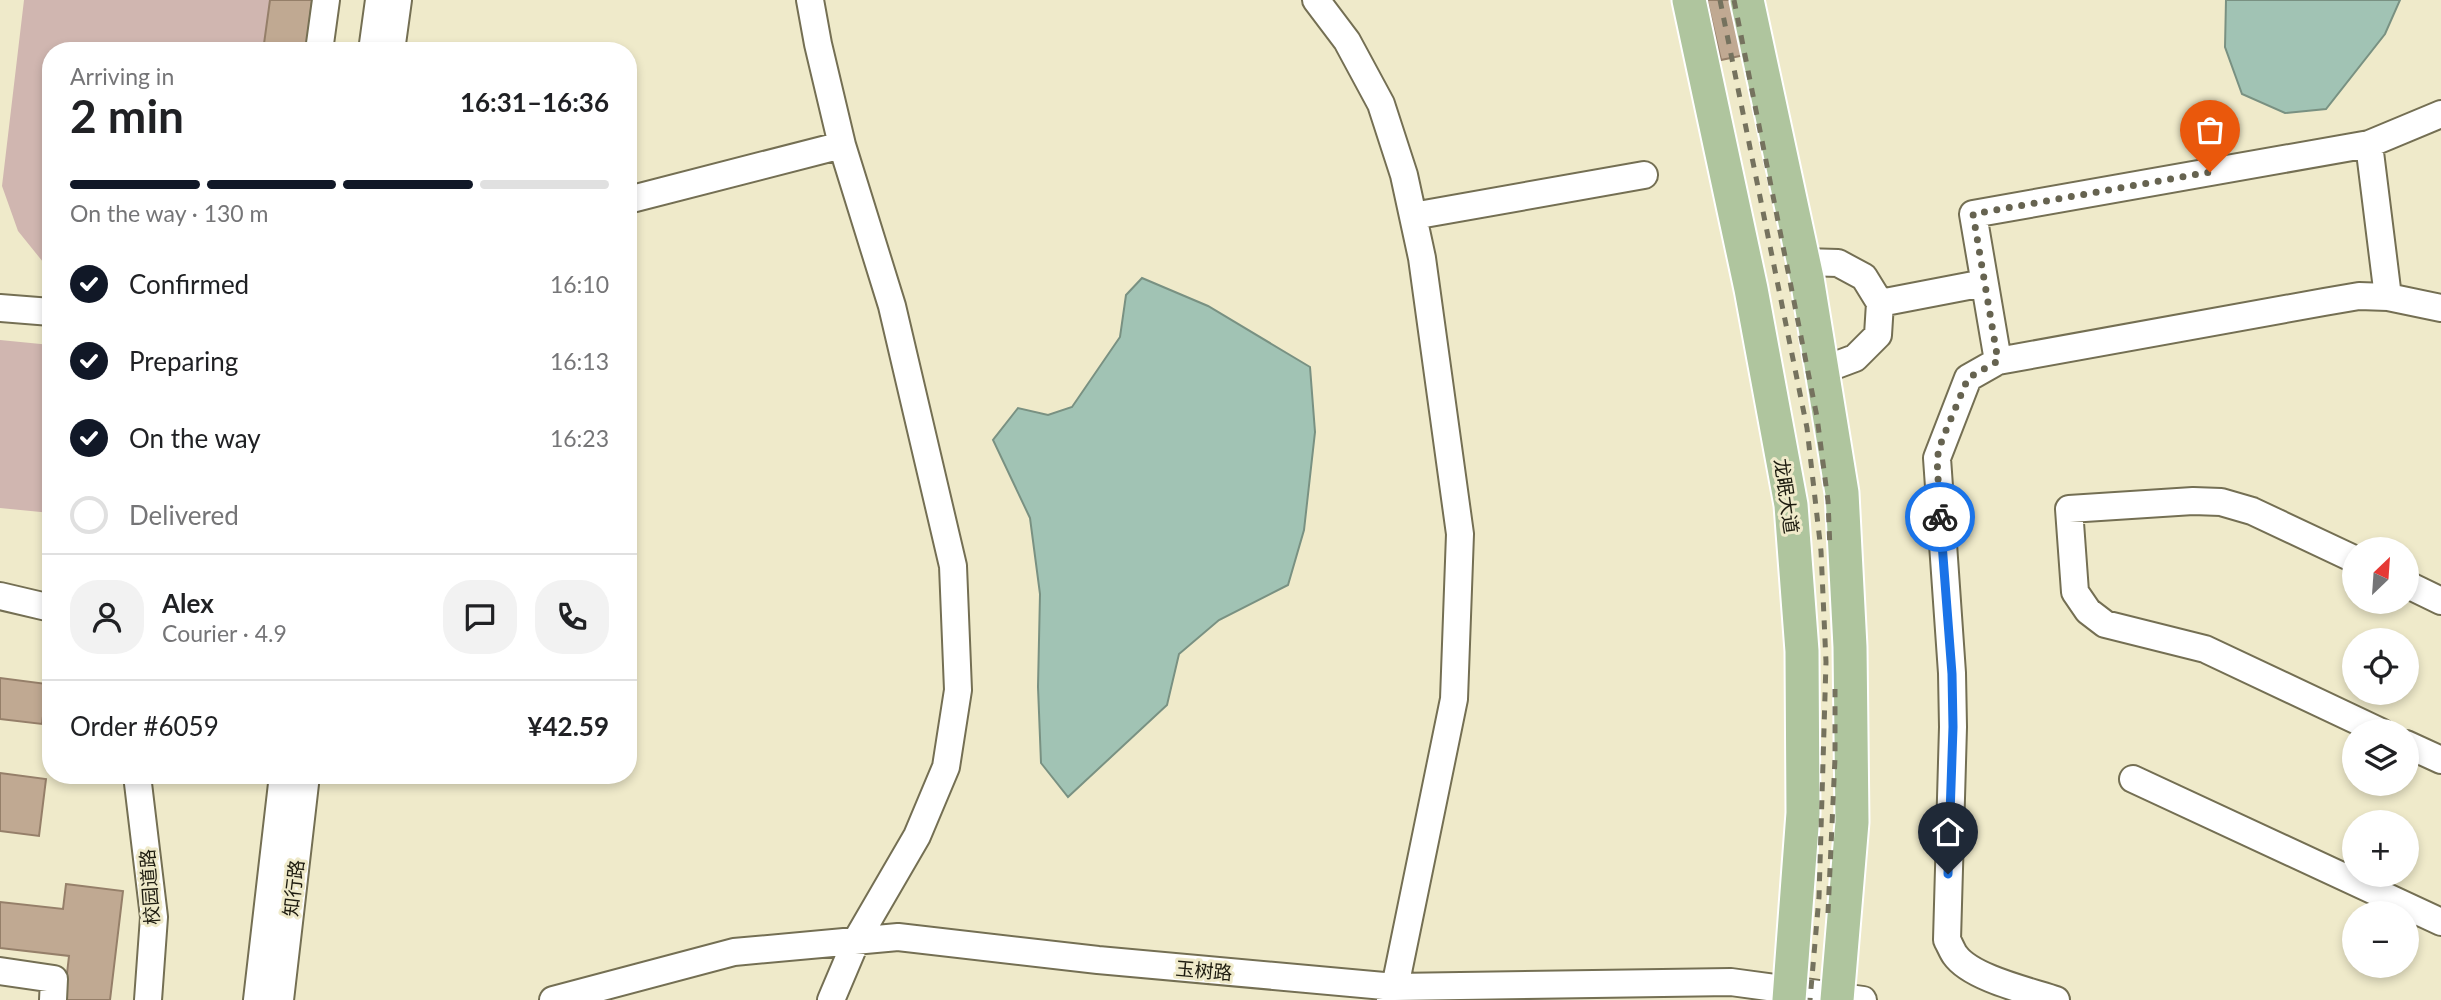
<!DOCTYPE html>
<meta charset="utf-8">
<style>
body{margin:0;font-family:Lato,"Noto Sans SC",sans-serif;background:#f2f2f2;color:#202124;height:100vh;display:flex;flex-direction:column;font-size:26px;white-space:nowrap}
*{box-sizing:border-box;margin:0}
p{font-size:23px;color:#757577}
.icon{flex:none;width:38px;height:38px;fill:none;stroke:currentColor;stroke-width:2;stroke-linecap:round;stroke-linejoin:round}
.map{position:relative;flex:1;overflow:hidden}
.drawer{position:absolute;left:42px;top:42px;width:595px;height:742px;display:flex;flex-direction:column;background:#fff;border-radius:28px;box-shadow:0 4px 10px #0003}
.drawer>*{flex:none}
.needle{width:46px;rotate:25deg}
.controls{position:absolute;left:2342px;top:537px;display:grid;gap:14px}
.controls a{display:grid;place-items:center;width:77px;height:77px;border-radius:50%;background:#fff;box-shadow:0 4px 10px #0003;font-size:35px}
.pin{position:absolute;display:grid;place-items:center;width:60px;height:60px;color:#fff;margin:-72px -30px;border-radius:50% 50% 50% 0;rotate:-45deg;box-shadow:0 0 7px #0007}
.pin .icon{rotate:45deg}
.courier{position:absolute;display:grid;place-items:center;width:70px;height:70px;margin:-35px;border:5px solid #1a73e8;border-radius:50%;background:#fff;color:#222;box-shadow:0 2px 9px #0007}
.overview em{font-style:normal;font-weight:700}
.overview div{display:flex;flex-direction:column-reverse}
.overview{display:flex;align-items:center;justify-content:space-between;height:119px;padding:0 28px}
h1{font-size:46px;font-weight:700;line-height:52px}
.bar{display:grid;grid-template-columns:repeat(4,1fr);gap:10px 7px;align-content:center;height:84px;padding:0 28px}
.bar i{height:9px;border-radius:5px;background:#e0e0e0}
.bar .current{background:#111827}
.bar p{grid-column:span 4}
.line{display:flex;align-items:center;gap:18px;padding:0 28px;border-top:2px solid #e0e0e0}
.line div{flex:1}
.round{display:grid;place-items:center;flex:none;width:74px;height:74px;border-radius:28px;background:#f2f2f2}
ol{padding:0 28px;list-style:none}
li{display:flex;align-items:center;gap:21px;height:77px}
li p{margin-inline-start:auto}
li .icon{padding:7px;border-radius:50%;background:#111827;color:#fff;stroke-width:4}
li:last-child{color:#757577}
li i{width:38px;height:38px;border:4px solid #e0e0e0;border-radius:50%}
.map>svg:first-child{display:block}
</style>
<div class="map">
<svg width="2441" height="1000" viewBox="0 0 2441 1000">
<rect width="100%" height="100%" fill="#efeaca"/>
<!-- green -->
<path fill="#d0b6b0" d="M24 0H270L263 51H51V266L43 262 18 231 2 186Z
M0 340 51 345V513L0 508Z"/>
<!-- water -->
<path fill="#a1c3b4" stroke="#799182" stroke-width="2" d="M2226 0H2400L2385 34 2326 109 2285 113 2242 94 2225 47Z
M1142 278 1208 306 1310 367 1315 432 1304 530 1288 585 1219 620 1179 654 1167 705 1068 797 1041 763 1038 687 1040 594 1030 518 993 440 1018 408 1048 415 1072 407 1120 337 1126 295Z"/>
<!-- building -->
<path fill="#c0a992" stroke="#957f69" stroke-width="2" d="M270 0H312L306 51H263Z
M1707 0H1757L1768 50 1721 60Z
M0 678 47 684 42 724 0 719Z
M0 773 46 779 39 836 0 831Z
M66 884 123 891 110 1000H64L69 956 0 948V902L63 909Z"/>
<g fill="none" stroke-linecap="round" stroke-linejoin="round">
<defs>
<path id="minor" d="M810 0 818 44 842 145 892 306 953 566 958 690 946 767 917 836 856 941 831 1000
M1316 0 1347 41 1381 104 1404 175 1422 258 1460 534 1454 699 1395 987 1390 1000
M319 51 326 0
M372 51 379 0
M391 51 398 0
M2369 144 2388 297 2359 296 2324 302 1998 361 1973 214Z
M2369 144 2441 114
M628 200 842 145
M1413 216 1644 175
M1804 262 1838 263 1864 277 1880 303 1878 335 1855 358 1823 370
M2388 297 2441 308
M1880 303 1984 283
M0 308 51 312
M1998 361 1968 378 1937 458 1952 673 1953 727 1947 940C1950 945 1952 951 1955 955 1971 978 2029 991 2056 1000
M2354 559 2252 511 2221 502 2193 501 2069 509 2075 592 2088 611 2105 624 2205 649 2381 732
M2406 584 2441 601
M0 596 51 608
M2406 744 2441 760
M137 775 154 917 148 1000
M2133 779 2441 922
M0 971 54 979 53 1000
M257 1000 283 775
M280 1000 306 775
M553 1000 734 952 898 937 1098 960 1395 987 1731 982 1863 1000"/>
<path id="major" d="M1689 0 1751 289 1791 505 1802 651 1803 813 1789 1000
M1747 0 1807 278 1842 493 1850 647 1852 822 1837 1000"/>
</defs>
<!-- minor casing -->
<use href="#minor" stroke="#746f53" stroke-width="30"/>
<!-- major casing -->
<use href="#major" stroke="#fff" stroke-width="37"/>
<!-- minor -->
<use href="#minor" stroke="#fff" stroke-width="26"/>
<!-- major -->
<use href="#major" stroke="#afc59e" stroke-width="33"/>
<!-- rail -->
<path stroke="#75725e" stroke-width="5" stroke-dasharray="9 9" stroke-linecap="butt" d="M1720 0 1807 428 1821 551 1826 662 1819 897 1810 1000
M1734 0 1817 417 1828 501 1830 549
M1828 913 1835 758V689"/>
</g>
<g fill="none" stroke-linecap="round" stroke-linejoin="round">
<!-- done -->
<path stroke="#666350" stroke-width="7" stroke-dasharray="0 12.6" d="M1940 517 1937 458 1942 440 1968 378 1998 361 1973 214 2210 172"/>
<!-- route -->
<path stroke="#1a73e8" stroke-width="9" d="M1940 517 1952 674 1953 727 1948 874"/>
</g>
<g text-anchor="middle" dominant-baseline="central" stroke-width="6" stroke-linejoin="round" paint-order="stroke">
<!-- street labels -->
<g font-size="19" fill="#1d1b0f" stroke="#efeaca">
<text transform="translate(1787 496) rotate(82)">龙眠大道</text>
<text transform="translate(149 887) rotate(-94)">校园道路</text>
<text transform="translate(293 888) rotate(-83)">知行路</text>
<text transform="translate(1204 970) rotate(5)">玉树路</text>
</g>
</g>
</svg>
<div class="controls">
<a><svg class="needle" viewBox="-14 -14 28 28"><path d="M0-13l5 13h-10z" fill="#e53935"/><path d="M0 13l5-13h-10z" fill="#757577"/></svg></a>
<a><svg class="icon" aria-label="locate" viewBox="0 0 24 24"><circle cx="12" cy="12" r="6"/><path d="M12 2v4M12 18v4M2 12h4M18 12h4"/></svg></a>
<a><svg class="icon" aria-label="layers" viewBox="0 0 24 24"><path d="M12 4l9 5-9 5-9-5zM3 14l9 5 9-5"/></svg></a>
<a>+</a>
<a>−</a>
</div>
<div class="pin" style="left:2210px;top:172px;background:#ea580c"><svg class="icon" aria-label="bag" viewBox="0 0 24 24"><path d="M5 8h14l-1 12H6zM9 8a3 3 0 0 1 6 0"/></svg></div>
<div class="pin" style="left:1948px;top:874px;background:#1f2937"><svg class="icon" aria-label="home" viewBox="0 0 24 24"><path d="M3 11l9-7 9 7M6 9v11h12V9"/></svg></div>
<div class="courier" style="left:1940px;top:517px"><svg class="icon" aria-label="bike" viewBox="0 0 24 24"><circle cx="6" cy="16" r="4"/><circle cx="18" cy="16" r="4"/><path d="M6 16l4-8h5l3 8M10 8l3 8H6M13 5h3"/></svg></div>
<section class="drawer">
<div class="overview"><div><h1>2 min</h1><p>Arriving in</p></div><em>16:31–16:36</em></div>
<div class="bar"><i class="current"></i><i class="current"></i><i class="current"></i><i></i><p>On the way · 130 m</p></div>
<ol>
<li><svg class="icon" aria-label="check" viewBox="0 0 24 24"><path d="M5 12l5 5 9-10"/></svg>Confirmed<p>16:10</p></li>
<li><svg class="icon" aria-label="check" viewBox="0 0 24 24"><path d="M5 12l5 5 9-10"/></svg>Preparing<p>16:13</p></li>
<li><svg class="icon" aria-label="check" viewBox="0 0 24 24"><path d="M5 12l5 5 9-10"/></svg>On the way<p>16:23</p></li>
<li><i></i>Delivered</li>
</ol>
<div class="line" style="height:126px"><a class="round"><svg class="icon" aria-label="person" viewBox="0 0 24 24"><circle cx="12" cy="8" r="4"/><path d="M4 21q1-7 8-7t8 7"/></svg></a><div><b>Alex</b><p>Courier · 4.9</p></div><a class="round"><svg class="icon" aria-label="chat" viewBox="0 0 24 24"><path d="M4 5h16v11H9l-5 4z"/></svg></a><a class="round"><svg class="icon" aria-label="phone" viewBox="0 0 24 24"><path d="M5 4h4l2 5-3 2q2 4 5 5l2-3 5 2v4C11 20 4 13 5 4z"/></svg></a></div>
<div class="line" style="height:91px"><div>Order #6059</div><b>¥42.59</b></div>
</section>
</div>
